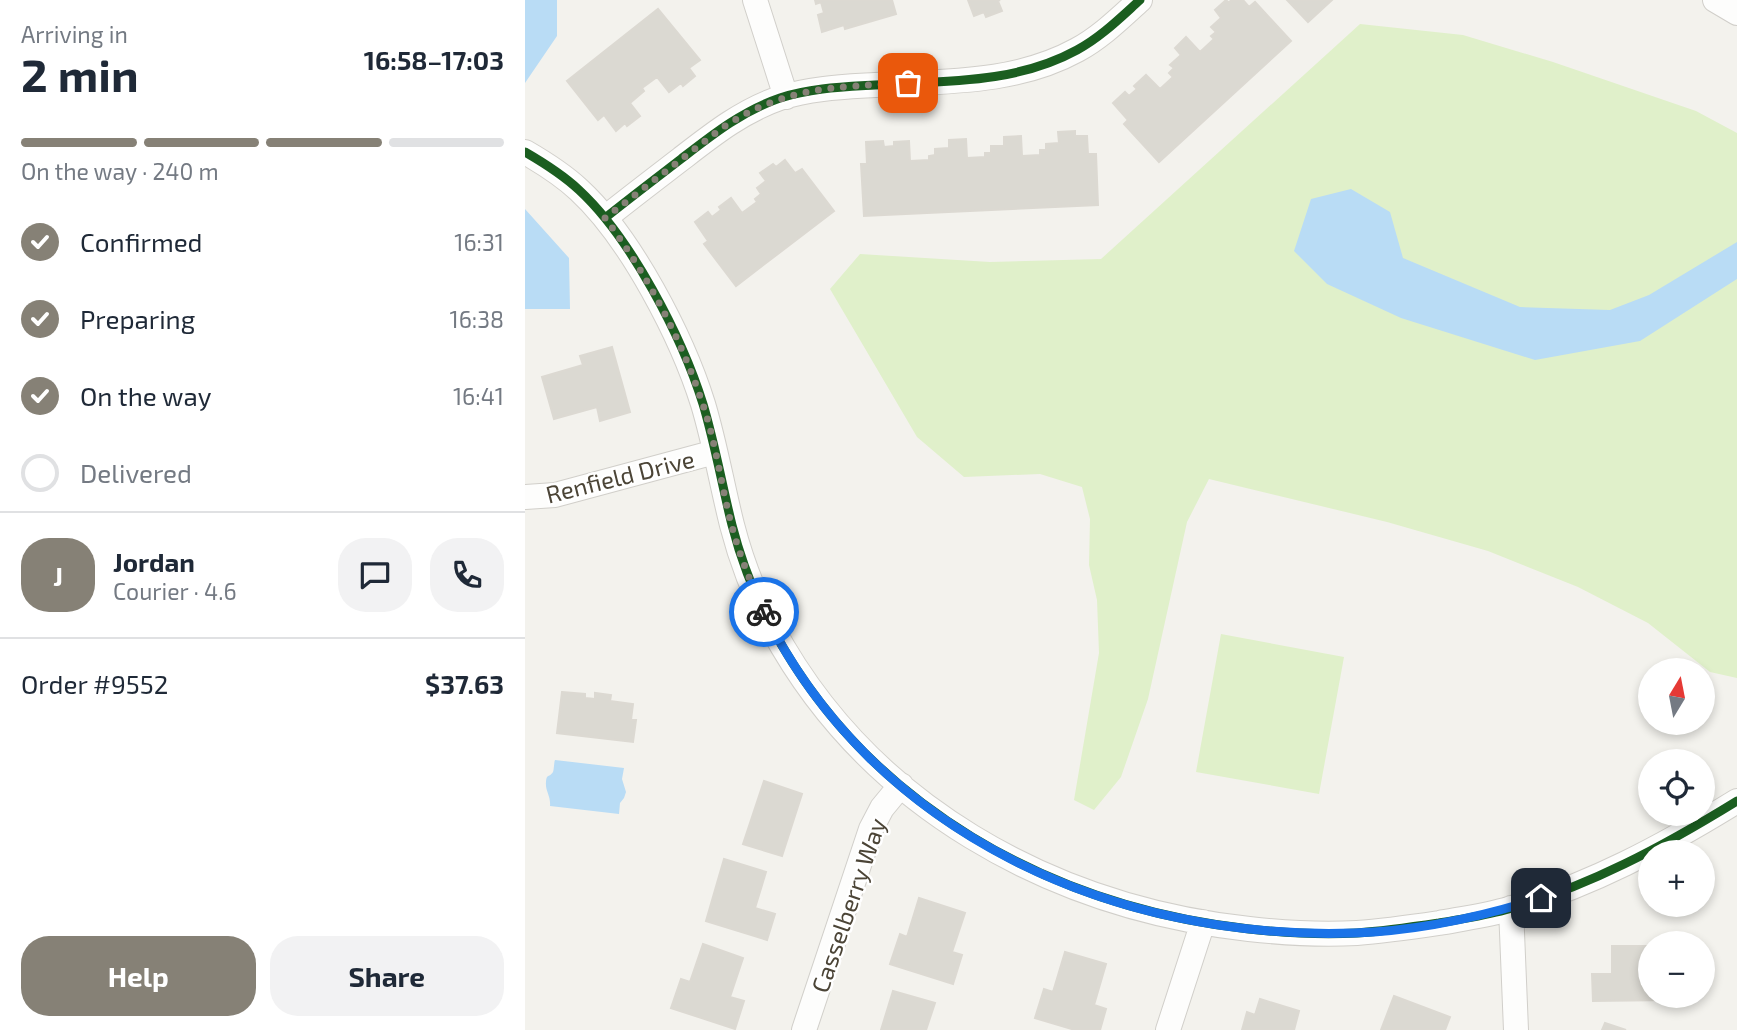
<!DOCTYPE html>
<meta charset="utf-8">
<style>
body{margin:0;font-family:"Exo 2",sans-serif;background:#f2f2f3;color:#1f2937;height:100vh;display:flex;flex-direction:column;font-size:26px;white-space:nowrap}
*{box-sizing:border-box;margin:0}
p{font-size:23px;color:#747a83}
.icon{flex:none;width:38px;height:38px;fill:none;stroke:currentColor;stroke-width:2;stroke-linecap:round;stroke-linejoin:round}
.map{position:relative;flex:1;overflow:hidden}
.details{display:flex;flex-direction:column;background:#fff;width:525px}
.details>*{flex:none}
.needle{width:46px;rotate:10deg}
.fabs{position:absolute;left:1113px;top:658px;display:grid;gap:14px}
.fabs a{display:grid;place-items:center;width:77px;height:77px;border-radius:50%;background:#fff;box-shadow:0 4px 10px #0003;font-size:35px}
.pin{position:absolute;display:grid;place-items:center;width:60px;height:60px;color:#fff;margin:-30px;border-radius:14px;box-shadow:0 4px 10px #0006}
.courier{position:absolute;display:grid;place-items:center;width:70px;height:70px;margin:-35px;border:5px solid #1a73e8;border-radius:50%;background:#fff;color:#222;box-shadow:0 2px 9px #0007}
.head em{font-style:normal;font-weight:700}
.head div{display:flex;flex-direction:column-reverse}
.head{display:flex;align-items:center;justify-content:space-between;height:119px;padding:0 21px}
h1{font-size:46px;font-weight:700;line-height:52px}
.bar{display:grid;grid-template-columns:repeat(4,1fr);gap:10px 7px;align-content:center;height:84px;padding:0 21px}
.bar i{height:9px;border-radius:5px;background:#e0e1e3}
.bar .current{background:#868176}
.bar p{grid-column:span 4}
.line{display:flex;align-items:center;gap:18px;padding:0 21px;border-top:2px solid #e0e1e3}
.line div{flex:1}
.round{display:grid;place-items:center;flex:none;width:74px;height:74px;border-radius:28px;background:#f2f2f3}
ol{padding:0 21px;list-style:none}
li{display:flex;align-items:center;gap:21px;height:77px}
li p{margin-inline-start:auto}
li .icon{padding:7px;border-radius:50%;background:#868176;color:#fff;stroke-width:4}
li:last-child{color:#747a83}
li i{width:38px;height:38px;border:4px solid #e0e1e3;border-radius:50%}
.action{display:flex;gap:14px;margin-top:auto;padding:14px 21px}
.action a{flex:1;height:80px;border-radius:28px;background:#868176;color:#fff;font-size:28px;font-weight:700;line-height:80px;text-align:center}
.action a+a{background:#f2f2f3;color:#1f2937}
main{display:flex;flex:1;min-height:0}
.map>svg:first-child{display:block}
</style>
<main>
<section class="details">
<div class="head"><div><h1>2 min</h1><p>Arriving in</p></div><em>16:58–17:03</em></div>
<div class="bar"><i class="current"></i><i class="current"></i><i class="current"></i><i></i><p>On the way · 240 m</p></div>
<ol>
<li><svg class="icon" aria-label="check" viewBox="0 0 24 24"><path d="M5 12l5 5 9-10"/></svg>Confirmed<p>16:31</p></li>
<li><svg class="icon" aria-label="check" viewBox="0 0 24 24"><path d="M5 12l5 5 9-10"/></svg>Preparing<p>16:38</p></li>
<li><svg class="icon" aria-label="check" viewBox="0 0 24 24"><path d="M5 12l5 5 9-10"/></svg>On the way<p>16:41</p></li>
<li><i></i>Delivered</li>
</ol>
<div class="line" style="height:126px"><b class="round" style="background:#868176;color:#fff">J</b><div><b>Jordan</b><p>Courier · 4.6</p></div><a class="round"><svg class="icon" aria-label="chat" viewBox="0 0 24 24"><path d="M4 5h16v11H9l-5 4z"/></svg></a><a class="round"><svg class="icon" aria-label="phone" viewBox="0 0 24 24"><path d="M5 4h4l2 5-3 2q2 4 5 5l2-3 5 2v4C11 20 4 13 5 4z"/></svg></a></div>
<div class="line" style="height:91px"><div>Order #9552</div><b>$37.63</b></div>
<div class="action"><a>Help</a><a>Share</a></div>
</section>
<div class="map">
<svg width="1212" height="1030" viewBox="0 0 1212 1030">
<rect width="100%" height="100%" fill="#f3f2ed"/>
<!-- green -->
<path fill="#e0f0ca" d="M835 24 938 35 1028 62 1171 111 1212 133V678L1185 672 1123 623 1053 587 963 551 862 522 684 479 662 522 623 699 596 777 569 810 549 800 574 653 572 600 564 565 565 519 557 487 515 474 439 477 392 437 305 289 335 254 465 262 576 259Z
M696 634 819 657 794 794 671 772Z"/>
<!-- water -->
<path fill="#b9dcf5" d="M0 0H32V36L0 83Z
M826 189 865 212 878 258 995 307 1085 310 1124 295 1212 242V279L1115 341 1010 360 876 318 802 284 769 251 786 199Z
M0 209 44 258 45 309H0Z
M30 760 99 768 97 779 101 792 99 798 95 803 94 814 25 806C26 796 20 791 21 782 22 773 23 779 28 772 29 770 29 762 30 760Z"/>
<!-- building -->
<path fill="#dbd9d2" stroke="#dcd9d2" stroke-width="2" d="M290 0H367L371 14 320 29 319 25 297 32 293 15 299 13 296 2 291 4Z
M443 0H475L473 1 477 11 461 17 459 12 449 16Z
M701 0 704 3 706 0H718L724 7 730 2 766 41 634 162 599 124 603 120 588 103 600 92 604 96 612 89 609 86 621 75 635 89 648 77 644 73 649 68 645 65 656 55 650 48 661 37 675 52 689 39 686 36 691 32 686 27 696 18 690 10Z
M762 0H807L783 22Z
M133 9 175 60 164 68 170 76 158 86 156 83 144 92 132 77 117 88 119 91 105 103 115 116 102 126 100 123 91 131 79 115 73 120 42 81Z
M550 131V136H562L563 154H571L573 205 339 216 336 164H342L341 142 358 141 359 147 369 146V142L384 141 385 161 404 160V156L410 155V149L424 148V140L441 139 442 158 460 157V153H466V146H479V137L496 136 497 156 515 155V150H521V144L534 143 533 132Z
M260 160 270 173 277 169 309 211 211 286 179 244 183 241 170 222 183 212 187 217 196 210 194 207 206 198 217 213 232 202 230 199 236 194 232 188 241 181 235 173 248 164 251 167Z
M87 347 105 412 75 421 72 407 29 419 17 377 58 365 55 356Z
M37 692 60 694V698L70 699V693L86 695 85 701 108 704 106 720H111L108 742 32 733Z
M239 781 277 794 257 856 218 844Z
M199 859 241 872 230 908 250 914 242 940 181 921Z
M394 898 440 913 427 952 437 955 428 984 365 964 375 934 382 937Z
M178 944 218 958 205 997 219 1001 210 1029 146 1008 156 979 165 982Z
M1087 946H1125V996H1145V1000L1068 1001 1067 974H1087Z
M540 952 581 964 569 1005 581 1009 575 1030H550L510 1018 519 989 528 992Z
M368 991 410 1003 401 1030H356Z
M869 996 925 1017 920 1030H856Z
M735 999 774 1011 769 1030H717L722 1012 730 1015Z
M1080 1023 1101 1030H1077Z"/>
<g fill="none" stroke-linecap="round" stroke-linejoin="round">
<defs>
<path id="street" d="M230 0 261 97
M1190 0 1212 13
M0 152C19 163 38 175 54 190 106 238 157 337 178 404 190 444 197 485 207 525 216 560 229 594 246 626 342 806 526 907 724 929 760 933 796 935 832 933 860 931 887 927 914 923 936 919 958 916 980 910 1063 887 1139 846 1212 801
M80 218C105 198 130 179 156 159 187 135 217 111 255 98 286 88 318 87 350 85 419 81 490 84 552 50 576 37 595 18 615 0
M0 497 30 495 190 452
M986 908 991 1030
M279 1030 346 829 357 808 376 785
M643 1030 678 922"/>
</defs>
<!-- street casing -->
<use href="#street" stroke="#d1cfca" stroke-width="26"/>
<!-- street -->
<use href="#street" stroke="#fdfdfc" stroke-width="24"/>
<defs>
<path id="cycleway" d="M0 152C19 163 38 175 54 190 106 238 157 337 178 404 190 444 197 485 207 525 216 560 229 594 246 626 342 806 526 907 724 929 760 933 796 935 832 933 860 931 887 927 914 923 936 919 958 916 980 910 1063 887 1139 846 1212 801
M80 218C105 198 130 179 156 159 187 135 217 111 255 98 286 88 318 87 350 85 419 81 490 84 552 50 576 37 595 18 615 0"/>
</defs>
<!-- cycleway casing -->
<use href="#cycleway" stroke="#fff" stroke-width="13"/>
<!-- cycleway -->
<use href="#cycleway" stroke="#1b5e20" stroke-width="9"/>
</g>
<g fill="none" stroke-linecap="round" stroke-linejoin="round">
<!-- done -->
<path stroke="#868176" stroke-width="7" stroke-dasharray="0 12.6" d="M239 612C226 584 215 556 207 527 196 486 191 442 177 402 155 336 121 273 80 218L197 128C260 86 311 87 383 83"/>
<!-- route -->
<path stroke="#1a73e8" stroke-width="9" d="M239 612C348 834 590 941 829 933 892 931 956 917 1016 898"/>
</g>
<g text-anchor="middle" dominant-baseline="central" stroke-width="5" stroke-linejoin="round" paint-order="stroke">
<!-- street labels -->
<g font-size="24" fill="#4b4436" stroke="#fff">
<text transform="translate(95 476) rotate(-14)">Renfield Drive</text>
<text transform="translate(323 905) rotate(-71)">Casselberry Way</text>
</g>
</g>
</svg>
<div class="fabs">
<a><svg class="needle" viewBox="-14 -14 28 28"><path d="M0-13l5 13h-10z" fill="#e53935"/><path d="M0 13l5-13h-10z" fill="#747a83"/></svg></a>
<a><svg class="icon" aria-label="locate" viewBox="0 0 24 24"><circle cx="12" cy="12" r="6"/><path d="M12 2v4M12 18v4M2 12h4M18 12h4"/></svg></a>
<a>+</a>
<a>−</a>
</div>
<div class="pin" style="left:383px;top:83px;background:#ea580c"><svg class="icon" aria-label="bag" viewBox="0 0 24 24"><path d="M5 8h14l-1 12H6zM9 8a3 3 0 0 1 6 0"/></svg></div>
<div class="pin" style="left:1016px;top:898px;background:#1f2937"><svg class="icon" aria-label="home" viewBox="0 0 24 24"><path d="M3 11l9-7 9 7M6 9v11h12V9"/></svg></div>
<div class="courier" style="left:239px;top:612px"><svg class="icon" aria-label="bike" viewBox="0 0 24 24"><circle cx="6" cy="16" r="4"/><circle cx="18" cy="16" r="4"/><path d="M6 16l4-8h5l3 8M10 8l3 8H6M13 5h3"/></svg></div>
</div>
</main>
